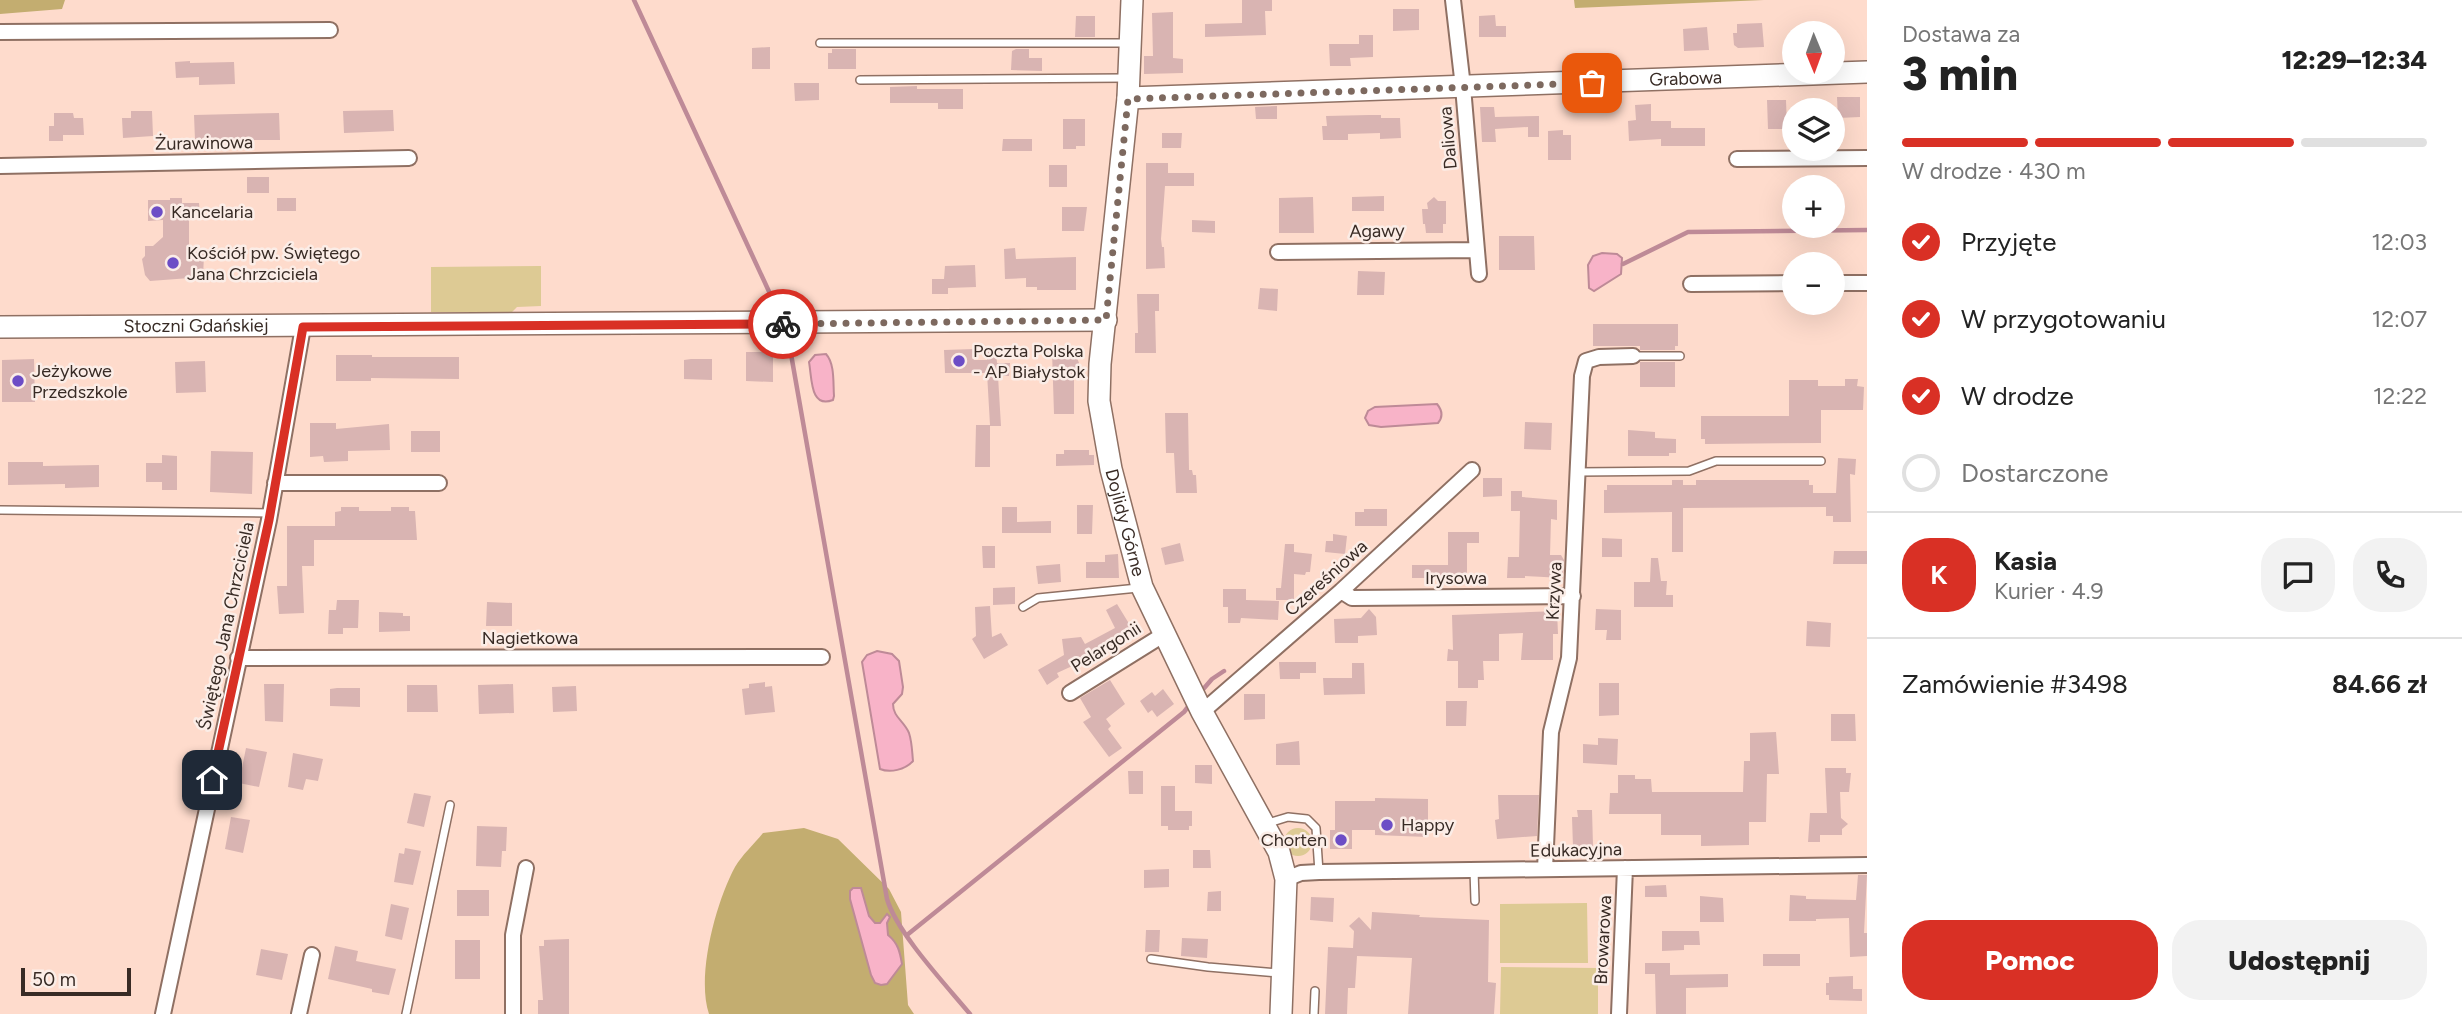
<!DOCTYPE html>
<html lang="pl">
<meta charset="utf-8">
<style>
body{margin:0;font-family:Figtree,sans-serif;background:#f2f2f2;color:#222;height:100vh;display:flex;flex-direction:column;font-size:26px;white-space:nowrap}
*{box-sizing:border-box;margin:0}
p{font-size:23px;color:#767676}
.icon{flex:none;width:38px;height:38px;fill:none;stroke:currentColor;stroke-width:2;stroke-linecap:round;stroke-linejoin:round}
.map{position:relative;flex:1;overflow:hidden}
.panel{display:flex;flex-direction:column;background:#fff;width:595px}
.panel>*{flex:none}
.needle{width:46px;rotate:179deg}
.buttons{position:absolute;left:1782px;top:21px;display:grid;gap:14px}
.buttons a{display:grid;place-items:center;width:63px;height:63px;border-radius:50%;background:#fff;box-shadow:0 7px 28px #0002;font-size:35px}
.scale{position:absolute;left:21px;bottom:18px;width:110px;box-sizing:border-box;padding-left:7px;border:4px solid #382b25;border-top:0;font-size:19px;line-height:24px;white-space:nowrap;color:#382b25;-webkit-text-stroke:5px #fbede7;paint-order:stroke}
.pin{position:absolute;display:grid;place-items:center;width:60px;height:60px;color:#fff;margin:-30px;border-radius:14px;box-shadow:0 4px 10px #0006}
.courier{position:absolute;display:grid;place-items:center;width:70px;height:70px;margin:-35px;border:5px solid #d93025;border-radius:50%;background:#fff;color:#222;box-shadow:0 2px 9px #0007}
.headline em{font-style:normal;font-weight:800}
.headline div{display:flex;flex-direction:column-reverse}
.headline{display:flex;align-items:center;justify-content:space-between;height:119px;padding:0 35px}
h1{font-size:46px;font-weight:800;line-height:52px}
.bar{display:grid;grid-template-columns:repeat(4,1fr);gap:10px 7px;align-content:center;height:84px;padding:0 35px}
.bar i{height:9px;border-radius:5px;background:#e0e0e0}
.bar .active{background:#d93025}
.bar p{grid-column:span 4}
.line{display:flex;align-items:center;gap:18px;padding:0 35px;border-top:2px solid #e0e0e0}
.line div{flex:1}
.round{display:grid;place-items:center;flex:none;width:74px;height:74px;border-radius:28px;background:#f2f2f2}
ol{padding:0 35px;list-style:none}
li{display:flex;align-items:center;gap:21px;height:77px}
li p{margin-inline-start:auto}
li .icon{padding:7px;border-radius:50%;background:#d93025;color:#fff;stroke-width:4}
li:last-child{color:#767676}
li i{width:38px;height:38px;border:4px solid #e0e0e0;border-radius:50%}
.action{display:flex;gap:14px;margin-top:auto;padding:14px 35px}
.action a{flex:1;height:80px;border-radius:28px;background:#d93025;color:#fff;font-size:28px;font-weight:800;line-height:80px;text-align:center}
.action a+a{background:#f2f2f2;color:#222}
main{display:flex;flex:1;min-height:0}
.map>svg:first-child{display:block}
</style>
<main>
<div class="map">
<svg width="1867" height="1014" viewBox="0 0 1867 1014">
<rect width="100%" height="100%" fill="#fedbcc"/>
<!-- green -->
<path fill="#ddca94" d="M541 266V306L517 307 512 312H431V267Z
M1284 842a14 14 0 1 1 28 0a14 14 0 1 1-28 0Z
M1587 903 1588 963H1500V904Z
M1501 967 1598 968V1014H1500Z"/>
<!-- forest -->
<path fill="#c3ad70" d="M0 0H65L62 9 0 14Z
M1574 0H1764L1575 8Z
M804 828 838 839 889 889 901 912 908 1005 914 1014H709C696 976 716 902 735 867 742 855 754 844 763 833Z"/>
<!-- water -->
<path fill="#f8b3c8" stroke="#be8a97" stroke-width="2" d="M1602 253 1617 254 1622 258 1621 274 1594 291 1589 288 1588 265 1593 256Z
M826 354C835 364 833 383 834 396L833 400C810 409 812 378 809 362L815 355Z
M1437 404C1442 410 1443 417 1438 423L1381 427 1369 425 1365 418 1368 411 1375 407Z
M877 651 892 654 899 661 903 687 902 694 893 704C893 717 904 721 909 733 912 742 912 751 913 761 905 770 890 773 880 769L862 662 867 655Z
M853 888H861L869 916 875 923H880L887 914 890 917 887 923 888 935C898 943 900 952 902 964L887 984 881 985 875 983 871 975 850 899V891Z"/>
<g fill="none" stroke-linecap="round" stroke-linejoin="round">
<!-- stream -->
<path stroke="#be8a97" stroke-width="4.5" d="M634 0 778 311
M1623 264 1688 232 1867 230
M788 337 887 899C897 933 946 985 970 1014
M1199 694 1212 679 1224 671
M907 935 1184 712 1191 703"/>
</g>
<!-- building -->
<path fill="#d9b4b2" d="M1242 0H1272V11H1265L1266 35 1205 37V24L1242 23Z
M1393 9H1419V30L1393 31Z
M1173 12V58L1183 59V73L1144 74V56H1153L1152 13Z
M1495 15 1496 26H1506V37H1479V16Z
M1076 16H1095V37H1075Z
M1762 23 1764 47 1738 48 1734 45 1733 33H1737V24Z
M1707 27 1709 50 1684 51 1683 29Z
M1359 35H1373V57L1350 58 1351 66H1330L1329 44H1359Z
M770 47V69H752V48Z
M832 49H856V69H828V53H832Z
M1016 49H1029V58H1042V71L1011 70 1012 51Z
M190 61V63L234 62 235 84 199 85V77L176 78 175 62Z
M794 83H819V100L795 101Z
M917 86V89H963V109H938V103H890V87Z
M1837 97H1860V117L1838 118Z
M1767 100H1786L1787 129H1768Z
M1651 104V121H1671V128H1705V146H1661V139L1629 141 1628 121 1636 120 1635 105Z
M1277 106V119H1256L1255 107Z
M1480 107H1494L1495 117 1539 116V137H1528V127L1495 129 1496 142H1482Z
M393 110 394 131 344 133 343 111Z
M131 111H152L153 136 123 138 122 118H131Z
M54 113H73L74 118H83L84 135H63V141H49V126H54Z
M279 113 280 140H195L194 115Z
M1369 115H1381V118H1400L1401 138 1380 139V133L1348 134V140H1323L1322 126H1327L1326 116Z
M1063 119H1085V146H1076V149H1063Z
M1563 130V135H1571V160H1548V131Z
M1162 133H1182L1181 148H1162Z
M1003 139H1032V151H1002Z
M1146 163H1168V173H1194V186H1165L1161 239 1162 247H1164L1165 268 1146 269Z
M1049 165H1067V187H1049Z
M247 177H269V193H247Z
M1384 196V211H1352V197Z
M1313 197 1314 233H1279V198Z
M1434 197 1438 201H1446V224H1443V233H1426L1425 224H1423L1422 209H1428L1427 203Z
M170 198H182V203H199L200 217H189V249H202L204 255 203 277 150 281 145 275 142 259 145 256V246H153L163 237V220L148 221V200H170Z
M277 198H296V211H277Z
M1062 207H1087L1084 231H1062Z
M1192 220 1215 221V233L1192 232Z
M1499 236H1534L1535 270H1499Z
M1015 248 1016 259 1076 257V290H1037V287H1026V278L1005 279 1004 249Z
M975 265 976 287 948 288V294H932V279H944L945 266Z
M1358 271 1385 272 1384 295H1357Z
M1260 288 1278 289 1277 311 1258 309Z
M1137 294H1159V311H1155L1156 353H1135V333H1138Z
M1593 324H1678V346H1675V350H1640V346H1593Z
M974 349V360H987V351H996L997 363H1010L1009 376H998L1001 426H990V467H975L976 425H990L987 373H945L944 350Z
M1074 350 1079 363 1074 373V414H1054L1052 351Z
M746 352H773V382L746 381Z
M336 355H372V357H459V379L371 378V381H336Z
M34 359 35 402H2V360Z
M691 359H712V380L684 379V360Z
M205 361 206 392 176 393 175 362Z
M1640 362H1675V387H1640Z
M1845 379H1858L1857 386 1864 387 1863 410H1821V443L1705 444V439H1701V416H1789V380H1818V386H1845Z
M1165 413H1188L1189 470H1192L1193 475H1196L1197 493H1176L1174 453H1166Z
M1525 422 1552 423 1551 450 1524 449Z
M310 423H336V429L389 424 390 450 348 451V461L324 462 323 456 310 457Z
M1628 430 1655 432V438L1676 439V453H1669V456H1628Z
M411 431H440V452H411Z
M1064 450H1089V455H1094V465L1056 466V454H1064Z
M211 451 253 452 252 494 210 492Z
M162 455 177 456V490H162V482H146V463H162Z
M1838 458 1856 459 1855 475 1850 474 1851 522H1833V516H1826V507L1683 508V552H1672V512L1604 513V490H1607V485H1672V480H1683V485H1696V480H1809V485H1813V493H1836Z
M8 462H43V466L99 465V487L65 488V484L8 485Z
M1483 478H1502V496L1483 497Z
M1511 491H1522V497L1557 500V520L1551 519 1550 555H1561L1564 560 1563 578 1525 576V578H1507L1508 557H1519L1520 511H1511Z
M1077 505H1093L1092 534H1077Z
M341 507H359V511H391V507H409V511H415L417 540H314V566H302L304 613 279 614 277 586H287V526H335V512L341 511Z
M1002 507H1017V522L1051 521V533H1002Z
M1364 509H1387V526H1355V512H1364Z
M1448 532H1479V543H1467V578H1412V565H1448Z
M1333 534 1347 536 1345 554 1325 552 1326 541H1333Z
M1602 538 1622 539V557H1602Z
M1180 543 1184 561 1165 565 1161 548Z
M1285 544H1294V552L1312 554 1310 572H1306L1305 575 1294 574V600H1276V588H1281Z
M982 546H995V568H983Z
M1834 551H1867V564H1833Z
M1118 554 1119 578H1086V562H1105V555Z
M1651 558H1658L1661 581H1667L1666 595H1673V607H1634V582H1650Z
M1060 564 1061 582 1038 584 1036 566Z
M1015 587V604L993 605V588Z
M1223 589H1246V600L1279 601 1278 620 1241 618 1240 623H1228V607H1223Z
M337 600H359L358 628H343V634H328L329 610H336Z
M487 602 512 603V626H486Z
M1117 604 1136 635 1110 649 1109 646 1092 657 1057 673 1059 677 1047 685 1038 670 1064 655 1062 639 1081 637 1085 644 1115 628 1106 610Z
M990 606 992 637 1001 633 1008 645 984 659 972 639 976 636 975 607Z
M1369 609 1376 617 1377 635 1358 636V643H1335L1334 619 1361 618Z
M1596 609 1621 610V640H1606L1607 630H1595Z
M1557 611 1558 634H1553V660H1521L1523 633 1499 634V661H1483L1484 680H1478V688H1458V661H1447L1448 649 1453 650 1452 615Z
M379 612 403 613V616H410V631L379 632Z
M1807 621 1831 623 1830 647 1806 646Z
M1279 662H1316V673H1300V679H1280Z
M1352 663H1364L1365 694 1324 695 1323 678H1352Z
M1110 680 1125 704 1106 719 1111 726 1108 729 1122 748 1109 757 1083 722 1091 717 1080 698Z
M765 682V687L772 686 775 712 745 715 742 689 749 688V684Z
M1599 683H1619V715L1599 716Z
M264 684H284L283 722 265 721Z
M513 684 514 713 479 714 478 685Z
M407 685H437L438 712H407Z
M576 686 577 711 553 712 552 687Z
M337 688H360V707L330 706V689Z
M1163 689 1174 704 1157 717 1152 710 1148 713 1140 701 1152 692 1155 696Z
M1244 694H1265V719L1244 720Z
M1446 701H1467L1466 726H1446Z
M1831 714H1855L1856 741H1831Z
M1776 732 1779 774H1767L1766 822H1749V845L1701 846V835H1661V814H1609L1610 793H1618V775H1635V779H1651L1652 792H1743L1744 761H1750V733Z
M1598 738 1618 739 1617 765 1583 763V744L1598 745Z
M1299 741 1300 765H1276V744Z
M246 748 267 752 259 787 239 783Z
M293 753 323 759 318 781 306 779 303 790 288 787Z
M1195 765H1212V784L1195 783Z
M1825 768H1846V773H1851L1849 792H1840L1841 818 1848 824 1842 829V835H1820V842H1808L1810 813H1827Z
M1128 771H1143V794H1129Z
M1161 786H1175V811H1192V826H1189V830H1168V826H1161Z
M414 793 431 796 424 827 407 823Z
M1498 795H1539L1537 836 1497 839 1495 820 1499 819Z
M1375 798 1428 799V837L1375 835V830H1352V849H1330V830H1335V801H1375Z
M1577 810H1592L1593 846 1573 847 1572 817H1578Z
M231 817 250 820 243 853 225 849Z
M477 826 507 827 506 851H502L501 867 476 866Z
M405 848 421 851 413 885 394 882 399 853 404 854Z
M1193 850H1210L1211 868H1193Z
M1169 869V887L1144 888V870Z
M1858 875H1867L1864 933H1867V956L1850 957 1849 918 1816 919V921H1789L1790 895 1806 896V899L1856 900Z
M1666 885 1667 897H1645V886Z
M457 890H489V916H457Z
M1221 891V911H1207L1208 892Z
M1700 896 1723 898 1724 922H1700Z
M1311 897 1334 898 1333 922 1310 920Z
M391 904 409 908 402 940 385 936Z
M1372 912 1420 915 1419 917 1489 920 1488 982 1496 983 1494 1014H1408L1412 958 1357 956 1355 988H1348L1347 1014H1325L1328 947 1353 948 1354 931 1349 926 1359 917 1371 930Z
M1146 930H1160L1159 952H1145Z
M1662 931H1699L1700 945H1684V950L1662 951Z
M1182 938 1208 939 1207 958 1181 956Z
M569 939V1014H538V1000H543L539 946H544V940Z
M455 940H480V979H455Z
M335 946 358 951 356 961 396 969 389 995 372 992V989L328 979Z
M261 949 288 954 282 980 256 975Z
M1763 954H1800V966H1763Z
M1645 963H1670V975L1728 974V987L1686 988V1014H1656L1655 974H1645Z
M1853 976V989H1862V1001L1829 1000V995H1826V983H1829V977Z"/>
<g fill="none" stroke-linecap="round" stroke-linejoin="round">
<defs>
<path id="lane" d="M820 43H1126
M860 80 1125 78
M1633 356H1680
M1578 472 1689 471 1716 461H1821
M0 510 270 513
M1023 607 1038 598 1138 588
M1265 824 1288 817 1307 819 1316 828 1319 872
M1474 870 1475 901
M1151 959 1208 967 1279 973
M406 1014 450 805
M1314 1014 1315 991"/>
<path id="street" d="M1453 0 1463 87 1479 274
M0 32 330 30
M1737 159 1867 158
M0 166 409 158
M1278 252 1477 250
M1832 283H1867
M1691 284 1794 283
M275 483H439
M1341 591 1352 598 1573 596
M238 658 822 657
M1070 693 1163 635
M1202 712 1341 591 1472 470
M1545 869 1551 732 1569 658 1582 376 1586 361 1599 357 1633 356
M1286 879 1301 873 1319 872 1867 865
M163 1014 269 520 303 327
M299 1014 312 955
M513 1014V935L526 868
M1619 1014 1625 868"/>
<g id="secondary">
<path id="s1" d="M1132 0 1128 98 1100 364 1099 401 1111 469 1142 587 1202 712 1279 852 1286 879 1281 1014"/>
<path id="s2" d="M1128 98 1867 72"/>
<path id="s3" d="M0 327 1106 320"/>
</g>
</defs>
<!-- lane casing -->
<use href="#lane" stroke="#8f7063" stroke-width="10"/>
<!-- street casing -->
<use href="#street" stroke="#8f7063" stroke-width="18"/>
<!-- secondary casing -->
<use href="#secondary" stroke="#8f7063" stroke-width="24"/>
<!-- lane -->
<use href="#lane" stroke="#fff" stroke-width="7"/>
<!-- street -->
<use href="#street" stroke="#fff" stroke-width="14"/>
<!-- secondary -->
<use href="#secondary" stroke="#fff" stroke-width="21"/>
</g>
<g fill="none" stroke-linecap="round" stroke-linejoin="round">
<!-- done -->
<path stroke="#7d695f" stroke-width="7" stroke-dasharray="0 12.6" d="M783 324 1106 320 1128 99 1592 83"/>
<!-- route -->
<path stroke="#d93025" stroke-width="9" d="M212 780 269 520 303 327 783 324"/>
</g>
<!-- markers -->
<g fill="#6c4dc6" stroke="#fbede7" stroke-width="2.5">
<circle cx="157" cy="212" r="7"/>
<circle cx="173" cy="263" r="7"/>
<circle cx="959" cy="361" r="7"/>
<circle cx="18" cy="381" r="7"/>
<circle cx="1387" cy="825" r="7"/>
<circle cx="1341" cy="840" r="7"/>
</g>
<g text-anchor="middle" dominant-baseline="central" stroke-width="5" stroke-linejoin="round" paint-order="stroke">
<!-- street labels -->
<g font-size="18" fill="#382b25" stroke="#fbede7">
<text stroke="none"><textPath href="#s2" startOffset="558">Grabowa</textPath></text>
<text transform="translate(1448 138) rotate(-95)">Daliowa</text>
<text transform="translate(204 143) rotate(-1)">Żurawinowa</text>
<text transform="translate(1377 231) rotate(-1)">Agawy</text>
<text stroke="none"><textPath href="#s3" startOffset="196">Stoczni Gdańskiej</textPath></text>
<text stroke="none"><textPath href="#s1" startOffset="527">Dojlidy Górne</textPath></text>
<text transform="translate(1326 578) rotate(-42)">Czereśniowa</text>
<text x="1456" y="578">Irysowa</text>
<text transform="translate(1554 591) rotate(-87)">Krzywa</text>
<text transform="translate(226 626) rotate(-78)">Świętego Jana Chrzciciela</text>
<text x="530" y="638">Nagietkowa</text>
<text transform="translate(1106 647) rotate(-32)">Pelargonii</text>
<text transform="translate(1576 850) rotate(-1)">Edukacyjna</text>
<text transform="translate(1603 940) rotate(-87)">Browarowa</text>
</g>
<!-- poi labels -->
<g font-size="18" fill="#382b25" stroke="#fbede7" text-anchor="start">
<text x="171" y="212">Kancelaria</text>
<text x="187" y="253">Kościół pw. Świętego<tspan x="187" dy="21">Jana Chrzciciela</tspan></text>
<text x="973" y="351">Poczta Polska<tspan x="973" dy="21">- AP Białystok</tspan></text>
<text x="32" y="371">Jeżykowe<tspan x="32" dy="21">Przedszkole</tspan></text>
<text x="1401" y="825">Happy</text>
<text x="1327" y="840" text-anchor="end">Chorten</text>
</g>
</g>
</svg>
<div class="buttons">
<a><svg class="needle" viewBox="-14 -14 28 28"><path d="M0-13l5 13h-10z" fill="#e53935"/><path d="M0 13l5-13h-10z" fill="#767676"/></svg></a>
<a><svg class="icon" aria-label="layers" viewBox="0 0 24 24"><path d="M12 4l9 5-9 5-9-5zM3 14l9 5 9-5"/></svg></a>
<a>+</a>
<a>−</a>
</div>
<div class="scale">50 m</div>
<div class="pin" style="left:1592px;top:83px;background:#ea580c"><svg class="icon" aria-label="bag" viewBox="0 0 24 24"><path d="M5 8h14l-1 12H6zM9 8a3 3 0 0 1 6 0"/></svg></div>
<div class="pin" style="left:212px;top:780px;background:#1f2937"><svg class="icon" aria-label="home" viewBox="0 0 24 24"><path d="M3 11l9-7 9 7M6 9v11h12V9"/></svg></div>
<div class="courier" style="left:783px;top:324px"><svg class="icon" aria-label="bike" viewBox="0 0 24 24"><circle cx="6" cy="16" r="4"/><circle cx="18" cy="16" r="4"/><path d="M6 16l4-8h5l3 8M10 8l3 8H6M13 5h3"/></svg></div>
</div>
<section class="panel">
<div class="headline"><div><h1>3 min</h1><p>Dostawa za</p></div><em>12:29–12:34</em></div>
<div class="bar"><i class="active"></i><i class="active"></i><i class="active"></i><i></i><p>W drodze · 430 m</p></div>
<ol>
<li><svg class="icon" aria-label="check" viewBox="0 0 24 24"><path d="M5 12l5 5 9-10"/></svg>Przyjęte<p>12:03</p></li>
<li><svg class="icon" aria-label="check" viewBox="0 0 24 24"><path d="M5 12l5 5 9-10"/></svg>W przygotowaniu<p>12:07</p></li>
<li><svg class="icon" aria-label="check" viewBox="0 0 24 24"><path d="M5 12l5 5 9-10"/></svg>W drodze<p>12:22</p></li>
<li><i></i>Dostarczone</li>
</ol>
<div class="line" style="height:126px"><b class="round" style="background:#d93025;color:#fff">K</b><div><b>Kasia</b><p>Kurier · 4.9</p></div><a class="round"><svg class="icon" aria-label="chat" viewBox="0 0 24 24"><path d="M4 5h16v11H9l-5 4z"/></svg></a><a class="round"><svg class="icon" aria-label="phone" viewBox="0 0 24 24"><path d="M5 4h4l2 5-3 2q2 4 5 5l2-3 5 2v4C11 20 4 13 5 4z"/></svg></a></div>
<div class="line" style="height:91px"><div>Zamówienie #3498</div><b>84.66 zł</b></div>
<div class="action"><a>Pomoc</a><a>Udostępnij</a></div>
</section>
</main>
